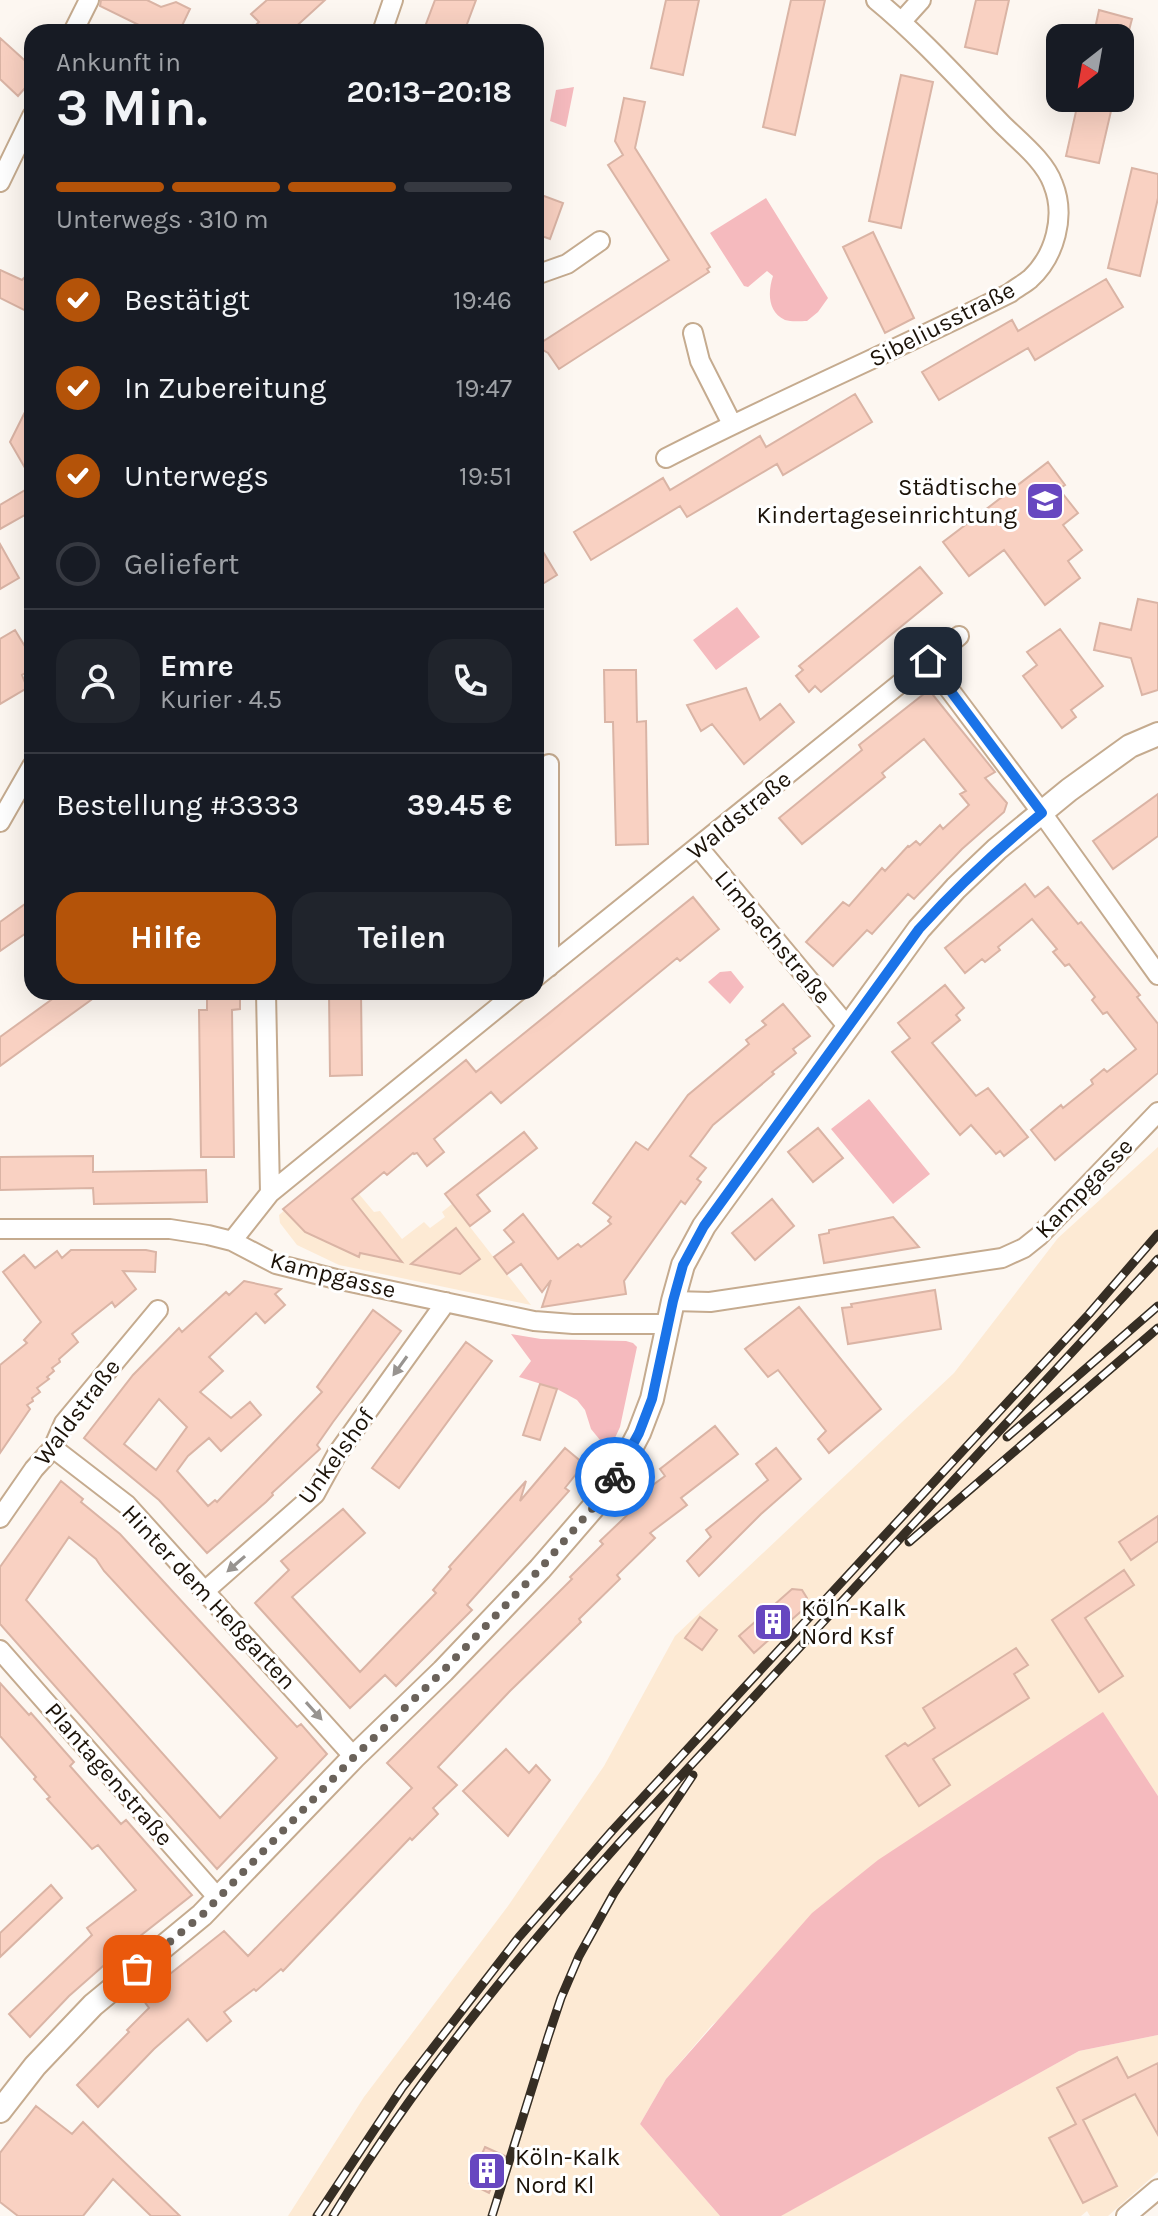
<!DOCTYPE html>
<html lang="de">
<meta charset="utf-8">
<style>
body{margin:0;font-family:Karla,sans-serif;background:#20242c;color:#f1f3f6;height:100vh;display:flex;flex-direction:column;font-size:30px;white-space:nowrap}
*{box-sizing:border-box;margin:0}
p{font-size:26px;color:#9ea1a6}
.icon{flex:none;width:44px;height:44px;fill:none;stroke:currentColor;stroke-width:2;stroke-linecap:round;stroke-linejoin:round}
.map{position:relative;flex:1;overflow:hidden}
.details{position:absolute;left:24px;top:24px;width:520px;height:976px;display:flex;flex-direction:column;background:#171b24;border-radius:24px;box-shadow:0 8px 32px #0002}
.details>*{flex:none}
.needle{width:52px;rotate:211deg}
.controls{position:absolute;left:1046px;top:24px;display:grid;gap:16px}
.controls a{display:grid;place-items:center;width:88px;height:88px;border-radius:16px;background:#171b24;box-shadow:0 8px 32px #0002;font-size:40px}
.pin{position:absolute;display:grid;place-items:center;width:68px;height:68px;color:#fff;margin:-34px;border-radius:16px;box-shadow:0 4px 12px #0006}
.courier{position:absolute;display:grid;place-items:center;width:80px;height:80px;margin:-40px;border:6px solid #1a73e8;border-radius:50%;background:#fff;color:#222;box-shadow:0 2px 10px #0007}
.summary em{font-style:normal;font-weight:700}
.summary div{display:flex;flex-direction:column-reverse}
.summary{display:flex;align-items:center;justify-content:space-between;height:136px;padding:0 32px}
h1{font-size:52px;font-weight:700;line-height:60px}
.bar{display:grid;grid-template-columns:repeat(4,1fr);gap:12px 8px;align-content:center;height:96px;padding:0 32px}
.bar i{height:10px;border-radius:6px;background:#363941}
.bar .active{background:#b45309}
.bar p{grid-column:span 4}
.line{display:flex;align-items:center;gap:20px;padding:0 32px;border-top:2px solid #363941}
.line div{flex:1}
.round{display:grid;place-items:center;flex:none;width:84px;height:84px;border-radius:24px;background:#20242c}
ol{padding:0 32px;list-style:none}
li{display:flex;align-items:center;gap:24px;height:88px}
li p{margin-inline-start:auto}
li .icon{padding:8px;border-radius:50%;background:#b45309;color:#fff;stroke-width:4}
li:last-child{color:#9ea1a6}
li i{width:44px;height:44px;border:4px solid #363941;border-radius:50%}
.primary-button{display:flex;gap:16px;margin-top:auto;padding:16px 32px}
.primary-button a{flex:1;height:92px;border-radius:24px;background:#b45309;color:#fff;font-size:32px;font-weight:700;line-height:92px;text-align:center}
.primary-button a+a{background:#20242c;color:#f1f3f6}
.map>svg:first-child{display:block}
</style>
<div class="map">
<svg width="1158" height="2216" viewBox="0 0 1158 2216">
<rect width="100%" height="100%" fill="#fdf7f1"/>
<!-- built -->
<path fill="#fdead4" d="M1158 1147V1796L1103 1713 712 2025 666 2079 640 2124 720 2216H288L364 2097 508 1906 604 1766 675 1636 954 1373 1058 1238Z
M324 1176 346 1204 359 1194 374 1212 380 1211 402 1239 424 1222 430 1228 445 1217 442 1212 452 1204 531 1305 339 1265 297 1245 280 1223 279 1215Z
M1158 2035V2172L1108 2216H1090L1087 2211 1081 2216H780L1079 2051Z"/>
<!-- green -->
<path fill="#f5babe" d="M574 87 566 127 550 121 556 90Z
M766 198 828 298 818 312 807 321C801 321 791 322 785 320 767 312 768 291 773 276L767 271 748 287 744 286 710 233Z
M737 607 760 637 716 670 693 640Z
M731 971 744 987 730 1004 708 982 720 972Z
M869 1099 930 1174 893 1204 831 1129Z
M511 1334 541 1339 626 1341 633 1343 637 1347 620 1427 609 1451 591 1429 585 1410 577 1400 557 1389 519 1377 531 1361Z
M1103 1712 1158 1796V2035L1079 2051 781 2216H720L640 2124 666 2079 812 1913 878 1860Z"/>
<!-- building -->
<path fill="#f9d1c2" stroke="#dab4a5" stroke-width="2" fill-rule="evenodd" d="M101 0H147L161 7 176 2 190 9 179 32H153L100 6Z
M267 0H325L290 32H248L259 22 251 14Z
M435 0H476L464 32H423Z
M666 0H699L683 75 651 68Z
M791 0H825L795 135 763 127Z
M976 0H1009L997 54 965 47Z
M1099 10 1132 19 1127 38H1093Z
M0 38 32 67V80L18 96 0 79Z
M901 75 933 82 901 228 869 221Z
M624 98 645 102 635 148 710 267 707 269 709 272 559 369 548 353 536 346 669 260 608 165 623 155 615 141Z
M1079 98H1114L1099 163 1066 156Z
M1132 168 1158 174V198L1140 276 1108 268Z
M536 193 563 203 550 239 536 234Z
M873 232 914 318 885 333 843 247Z
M0 270 22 280 32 270V314L0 298Z
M1106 279 1123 307 1035 360 1028 348 939 400 922 372 1012 320 1018 331Z
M855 394 872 422 783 475 777 464 687 517 680 506 591 560 574 532 663 478 670 490 760 436 766 447Z
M32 398V480L10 442Z
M1048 462 1065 485 1059 489 1078 513 1063 525 1082 550 1068 561 1080 578 1045 605 1004 550 969 576 943 542Z
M32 486V511L0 529V505Z
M536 540 557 575 536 588Z
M0 544 19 578 0 589Z
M920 567 942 593 821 692 815 686 809 692 796 676 803 670 799 666Z
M1138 599 1158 603V690L1142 695 1131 658 1094 650 1100 623 1131 630Z
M1060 629 1103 686 1071 710 1076 717 1062 728 1023 676 1037 665 1027 652Z
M15 630 32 658V669L22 675 27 688 0 704V639Z
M604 670H636L637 722 646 721 648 844 616 845 613 722H605Z
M746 688 760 720 780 704 794 722 744 764 712 724 701 731 687 705Z
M929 690 995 772 985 778 1007 803 1004 812 962 849 914 899 908 894 872 934 867 930 833 966 806 942 843 902 849 906 882 868 885 871 908 846 909 847 916 841 920 845 940 825 943 829 969 805 960 794 966 791 924 739 882 773 885 777 802 844 779 818 862 750 859 745Z
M1158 794V836L1113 869 1093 841Z
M1025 884 1035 897 1048 887 1078 924 1081 922 1140 995 1137 997 1158 1024V1073L1055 1160 1031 1130 1061 1105 1063 1108 1093 1084 1091 1080 1104 1069 1107 1072 1136 1049 1107 1012 1103 1014 1092 1000 1095 997 1069 964 1065 966 1053 952 1057 949 1032 919 998 947 1000 950 985 962 982 959 965 973 945 948Z
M693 897 719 929 680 961 677 958 501 1103 491 1092 434 1139 444 1152 427 1166 417 1153 414 1154 413 1153 387 1175 384 1172 352 1199 402 1262 360 1253 359 1257 305 1232 283 1209 466 1060 476 1072Z
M32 899V929L0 951V922Z
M945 985 964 1008 956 1015 960 1020 932 1043 976 1096 988 1088 1028 1137 1004 1156 1000 1151 996 1154 971 1125 960 1135 892 1052 910 1038 898 1023Z
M62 992H102L0 1066V1037Z
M207 992H240V1009L232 1010 234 1157H201L199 1010H207Z
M329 992H361L362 1075 330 1076Z
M783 1004 810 1036 793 1049 796 1053 772 1072 774 1074 713 1125 690 1156 706 1168 697 1179 701 1182 685 1204 681 1201 624 1281 626 1294 542 1307 551 1280 542 1292 521 1264 507 1274 494 1257 514 1242 504 1230 523 1214 558 1259 578 1244 581 1247 611 1224 608 1221 611 1217 593 1203 636 1142 648 1150 688 1095 749 1044 746 1040 766 1025 762 1021Z
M818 1128 843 1158 813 1182 788 1152Z
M524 1132 537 1148 477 1195 490 1211 470 1226 445 1194Z
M93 1156V1172L206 1170 207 1202 94 1204 93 1188 0 1190V1157Z
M772 1199 794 1226 755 1260 732 1233Z
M893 1217 919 1247 824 1263 819 1235 829 1233V1230Z
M456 1228 480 1259 460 1274 411 1264Z
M71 1250H146L156 1252 155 1272 123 1271 136 1289 115 1307 112 1302 72 1334 78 1342 59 1359 60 1362 52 1368 54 1371 47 1377 49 1379 37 1388 40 1392 32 1398 33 1401 27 1405 30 1409 0 1453V1365L27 1343 24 1340 41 1322 3 1272 24 1255 35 1268 57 1251 62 1258Z
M244 1281 281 1289 275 1294 285 1305 265 1323 256 1313 209 1357 223 1371 200 1392 231 1418 250 1402 261 1415 221 1451 209 1438 188 1456 177 1471 208 1506 215 1500 217 1502 322 1392 317 1387 373 1310 401 1331 333 1422 317 1445 320 1449 272 1493 273 1495 266 1502 207 1553 159 1500 84 1438 133 1375 179 1328 182 1332 226 1292 229 1295ZM159 1399 187 1427 156 1470 124 1444Z
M935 1290 941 1329 848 1344 842 1308 852 1307 851 1304Z
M799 1307 881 1409 829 1453 818 1439 826 1431 778 1370 768 1377 745 1349Z
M466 1342 492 1361 399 1488 372 1468Z
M540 1384 557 1389 540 1440 523 1435Z
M715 1426 738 1454 681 1498 687 1505 650 1533 655 1538 617 1575 620 1579 579 1619 581 1622 510 1691 438 1767 457 1785 433 1808 438 1814 412 1840 410 1838 283 1971 281 1969 256 1991 254 1989 224 2012 231 2021 207 2041 188 2019 154 2049 98 2107 77 2085 129 2032 127 2030 149 2008 141 1997 224 1931 248 1956 412 1788 387 1763 572 1579 570 1577 603 1544 600 1541 642 1501 638 1496 665 1476 660 1469Z
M565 1448 584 1464 565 1488 569 1491 467 1605 472 1610 396 1686 385 1675 350 1708 255 1603 289 1570 281 1561 343 1509 365 1533 292 1597 360 1672 436 1593 433 1590 451 1569 449 1567 526 1481 520 1501Z
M776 1448 801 1479 761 1514 699 1576 687 1561 711 1537 706 1530 768 1480 756 1464Z
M61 1481 83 1499 81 1502 120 1534 297 1727 301 1724 327 1754 217 1869 0 1624V1567ZM69 1537 96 1559 104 1571 277 1758 220 1818 26 1600Z
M1158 1516V1541L1131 1560 1119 1542Z
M1124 1570 1134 1585 1085 1618 1123 1676 1099 1692 1052 1620Z
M792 1589 802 1590 807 1598 806 1607 754 1653 739 1636Z
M700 1617 717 1630 702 1650 685 1638Z
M1016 1648 1028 1665 1014 1674 1029 1698 933 1759 950 1785 919 1806 886 1756 905 1743 908 1746 935 1728 923 1708Z
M0 1683 29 1715 31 1713 74 1762 70 1766 121 1824 126 1820 192 1895 111 1959 69 1996 30 2037 9 2014 92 1935 87 1928 136 1890 98 1845 92 1849 47 1799 50 1797 34 1779 36 1777 0 1736Z
M506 1749 529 1773 536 1765 550 1780 508 1836 463 1791Z
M51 1885 62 1898 0 1957V1933Z
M1117 2057 1128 2078 1158 2063V2135L1135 2094 1083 2120 1117 2186 1083 2203 1049 2138 1076 2124 1057 2088Z
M36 2106 72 2134 83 2122 180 2216H151L113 2179 83 2216H18L0 2202V2153Z
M485 2147 505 2156 489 2193 469 2183Z"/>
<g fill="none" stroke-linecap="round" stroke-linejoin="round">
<defs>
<path id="minor" d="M902 21 921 0
M73 32 89 0
M382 32 393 0
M0 182 32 116
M536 275 567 264 600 241
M693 333 700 361 732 424
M666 458C779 400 896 350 1010 293 1016 288 1024 284 1030 279 1055 256 1066 216 1053 184 1045 161 1019 141 1002 124 961 82 921 37 876 0
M928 661 1042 813 1158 975
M0 822 32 766
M699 848 848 1027
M549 967V764
M536 977 959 636
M266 992 270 1193
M0 1229H170L208 1235 232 1241 276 1264 336 1279 534 1321 573 1324H668
M232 1241 270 1193 517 992
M673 1301 710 1302 1002 1258 1024 1248 1039 1236 1158 1112
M53 1448 127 1505 354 1757
M0 1518 34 1469 53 1448 64 1423 158 1310
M206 1590 315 1494 337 1454 446 1302
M0 1650 218 1898
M1126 2216 1158 2189"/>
<path id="tertiary" d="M0 2111 35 2066 93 2005 202 1915 354 1757 443 1671 540 1569 597 1503 617 1475 639 1433 652 1399 673 1301 683 1265 704 1226 919 929 956 888 997 849 1069 790 1130 746 1158 734"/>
</defs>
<!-- minor casing -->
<use href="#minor" stroke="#c5ab8f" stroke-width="22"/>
<!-- tertiary casing -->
<use href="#tertiary" stroke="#c5ab8f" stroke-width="26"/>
<!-- minor -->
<use href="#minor" stroke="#fff" stroke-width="18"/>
<!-- tertiary -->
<use href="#tertiary" stroke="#fff" stroke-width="22"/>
<defs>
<path id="rail" d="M1007 1437 1158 1306
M909 1542 1158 1328
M317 2216 402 2088 519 1937 612 1831 1089 1314 1158 1234
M333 2216C416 2081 515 1959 621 1841L1158 1259
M492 2216 548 2037 561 1998 579 1956 614 1893 693 1775"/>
</defs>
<!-- rail casing -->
<use href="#rail" stroke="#362e24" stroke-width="9"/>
<!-- rail -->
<use href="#rail" stroke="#fff" stroke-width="6" stroke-dasharray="18" stroke-linecap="butt"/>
</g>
<!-- one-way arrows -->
<defs><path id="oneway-solid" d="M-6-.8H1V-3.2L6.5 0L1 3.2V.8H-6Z" transform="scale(2)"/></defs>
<g fill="#989490">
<use href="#oneway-solid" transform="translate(400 1366) rotate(126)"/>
<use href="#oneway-solid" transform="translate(236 1564) rotate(139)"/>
<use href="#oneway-solid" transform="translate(314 1711) rotate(48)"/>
</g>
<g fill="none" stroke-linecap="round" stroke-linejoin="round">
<!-- done -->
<path stroke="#6a625a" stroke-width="8" stroke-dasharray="0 14.4" d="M137 1969 202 1915 354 1757 443 1671 540 1569 597 1503 615 1477"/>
<!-- route -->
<path stroke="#1a73e8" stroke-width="10" d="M615 1477 639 1433 652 1399 673 1301 683 1265 704 1226 919 929C957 887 998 849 1042 813L928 661"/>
</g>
<!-- icons -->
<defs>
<symbol id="school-square" viewBox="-11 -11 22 22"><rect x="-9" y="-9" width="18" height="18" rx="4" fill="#6747c0" stroke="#fff"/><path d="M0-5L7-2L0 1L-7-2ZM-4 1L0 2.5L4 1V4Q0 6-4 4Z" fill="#fff"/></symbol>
<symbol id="building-square" viewBox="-11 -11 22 22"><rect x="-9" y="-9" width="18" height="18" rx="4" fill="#6747c0" stroke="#fff"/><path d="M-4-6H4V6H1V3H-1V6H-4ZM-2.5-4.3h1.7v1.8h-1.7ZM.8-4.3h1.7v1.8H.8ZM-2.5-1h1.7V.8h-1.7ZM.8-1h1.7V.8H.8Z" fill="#fff"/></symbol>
</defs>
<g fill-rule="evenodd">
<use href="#school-square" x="1023" y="479" width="44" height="44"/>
<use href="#building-square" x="751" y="1600" width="44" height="44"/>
<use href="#building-square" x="465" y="2149" width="44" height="44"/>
</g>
<g text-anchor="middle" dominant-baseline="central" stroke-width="6" stroke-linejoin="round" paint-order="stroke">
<!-- street labels -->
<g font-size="24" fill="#1b1208" stroke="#fff">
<text transform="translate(942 324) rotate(-27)">Sibeliusstraße</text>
<text transform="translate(739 815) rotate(-39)">Waldstraße</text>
<text transform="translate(773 937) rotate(50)">Limbachstraße</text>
<text transform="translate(1084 1188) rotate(-46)">Kampgasse</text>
<text transform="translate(333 1275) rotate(14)">Kampgasse</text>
<text transform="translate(77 1412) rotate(-53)">Waldstraße</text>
<text transform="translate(336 1456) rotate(-54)">Unkelshof</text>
<text transform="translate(209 1597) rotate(47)">Hinter dem Heßgarten</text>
<text transform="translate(109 1774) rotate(49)">Plantagenstraße</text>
</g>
<!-- poi labels -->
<g font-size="24" fill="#1b1208" stroke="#fff" text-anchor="start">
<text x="1017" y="487" text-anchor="end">Städtische<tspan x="1017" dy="28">Kindertageseinrichtung</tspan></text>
<text x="801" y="1608">Köln-Kalk<tspan x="801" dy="28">Nord Ksf</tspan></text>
<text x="515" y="2157">Köln-Kalk<tspan x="515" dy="28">Nord Kl</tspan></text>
</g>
</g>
</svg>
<div class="controls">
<a><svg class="needle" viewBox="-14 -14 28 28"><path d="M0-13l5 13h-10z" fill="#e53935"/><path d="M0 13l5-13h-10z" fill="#9ea1a6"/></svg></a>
</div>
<div class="pin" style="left:137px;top:1969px;background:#ea580c"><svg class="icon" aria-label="bag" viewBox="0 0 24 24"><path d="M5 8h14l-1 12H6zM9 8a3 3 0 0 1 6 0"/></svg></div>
<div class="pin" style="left:928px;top:661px;background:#1f2937"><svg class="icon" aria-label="home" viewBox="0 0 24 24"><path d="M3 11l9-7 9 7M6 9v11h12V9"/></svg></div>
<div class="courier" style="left:615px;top:1477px"><svg class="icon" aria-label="bike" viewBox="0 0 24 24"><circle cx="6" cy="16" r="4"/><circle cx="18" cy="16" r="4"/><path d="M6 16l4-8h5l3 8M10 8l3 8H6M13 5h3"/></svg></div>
<section class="details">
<div class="summary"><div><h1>3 Min.</h1><p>Ankunft in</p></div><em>20:13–20:18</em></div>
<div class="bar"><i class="active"></i><i class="active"></i><i class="active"></i><i></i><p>Unterwegs · 310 m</p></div>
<ol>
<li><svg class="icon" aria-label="check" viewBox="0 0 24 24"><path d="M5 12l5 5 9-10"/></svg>Bestätigt<p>19:46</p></li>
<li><svg class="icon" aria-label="check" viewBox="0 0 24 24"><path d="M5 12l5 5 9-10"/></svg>In Zubereitung<p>19:47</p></li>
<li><svg class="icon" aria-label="check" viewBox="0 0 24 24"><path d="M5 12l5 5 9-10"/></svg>Unterwegs<p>19:51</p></li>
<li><i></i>Geliefert</li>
</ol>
<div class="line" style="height:144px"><a class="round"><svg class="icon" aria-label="person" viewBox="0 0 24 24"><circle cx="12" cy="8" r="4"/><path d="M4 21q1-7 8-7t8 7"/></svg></a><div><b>Emre</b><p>Kurier · 4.5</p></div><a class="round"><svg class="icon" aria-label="phone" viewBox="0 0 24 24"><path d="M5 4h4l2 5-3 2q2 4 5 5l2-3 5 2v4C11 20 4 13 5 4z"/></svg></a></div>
<div class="line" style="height:104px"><div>Bestellung #3333</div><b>39.45 €</b></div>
<div class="primary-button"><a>Hilfe</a><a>Teilen</a></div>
</section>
</div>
